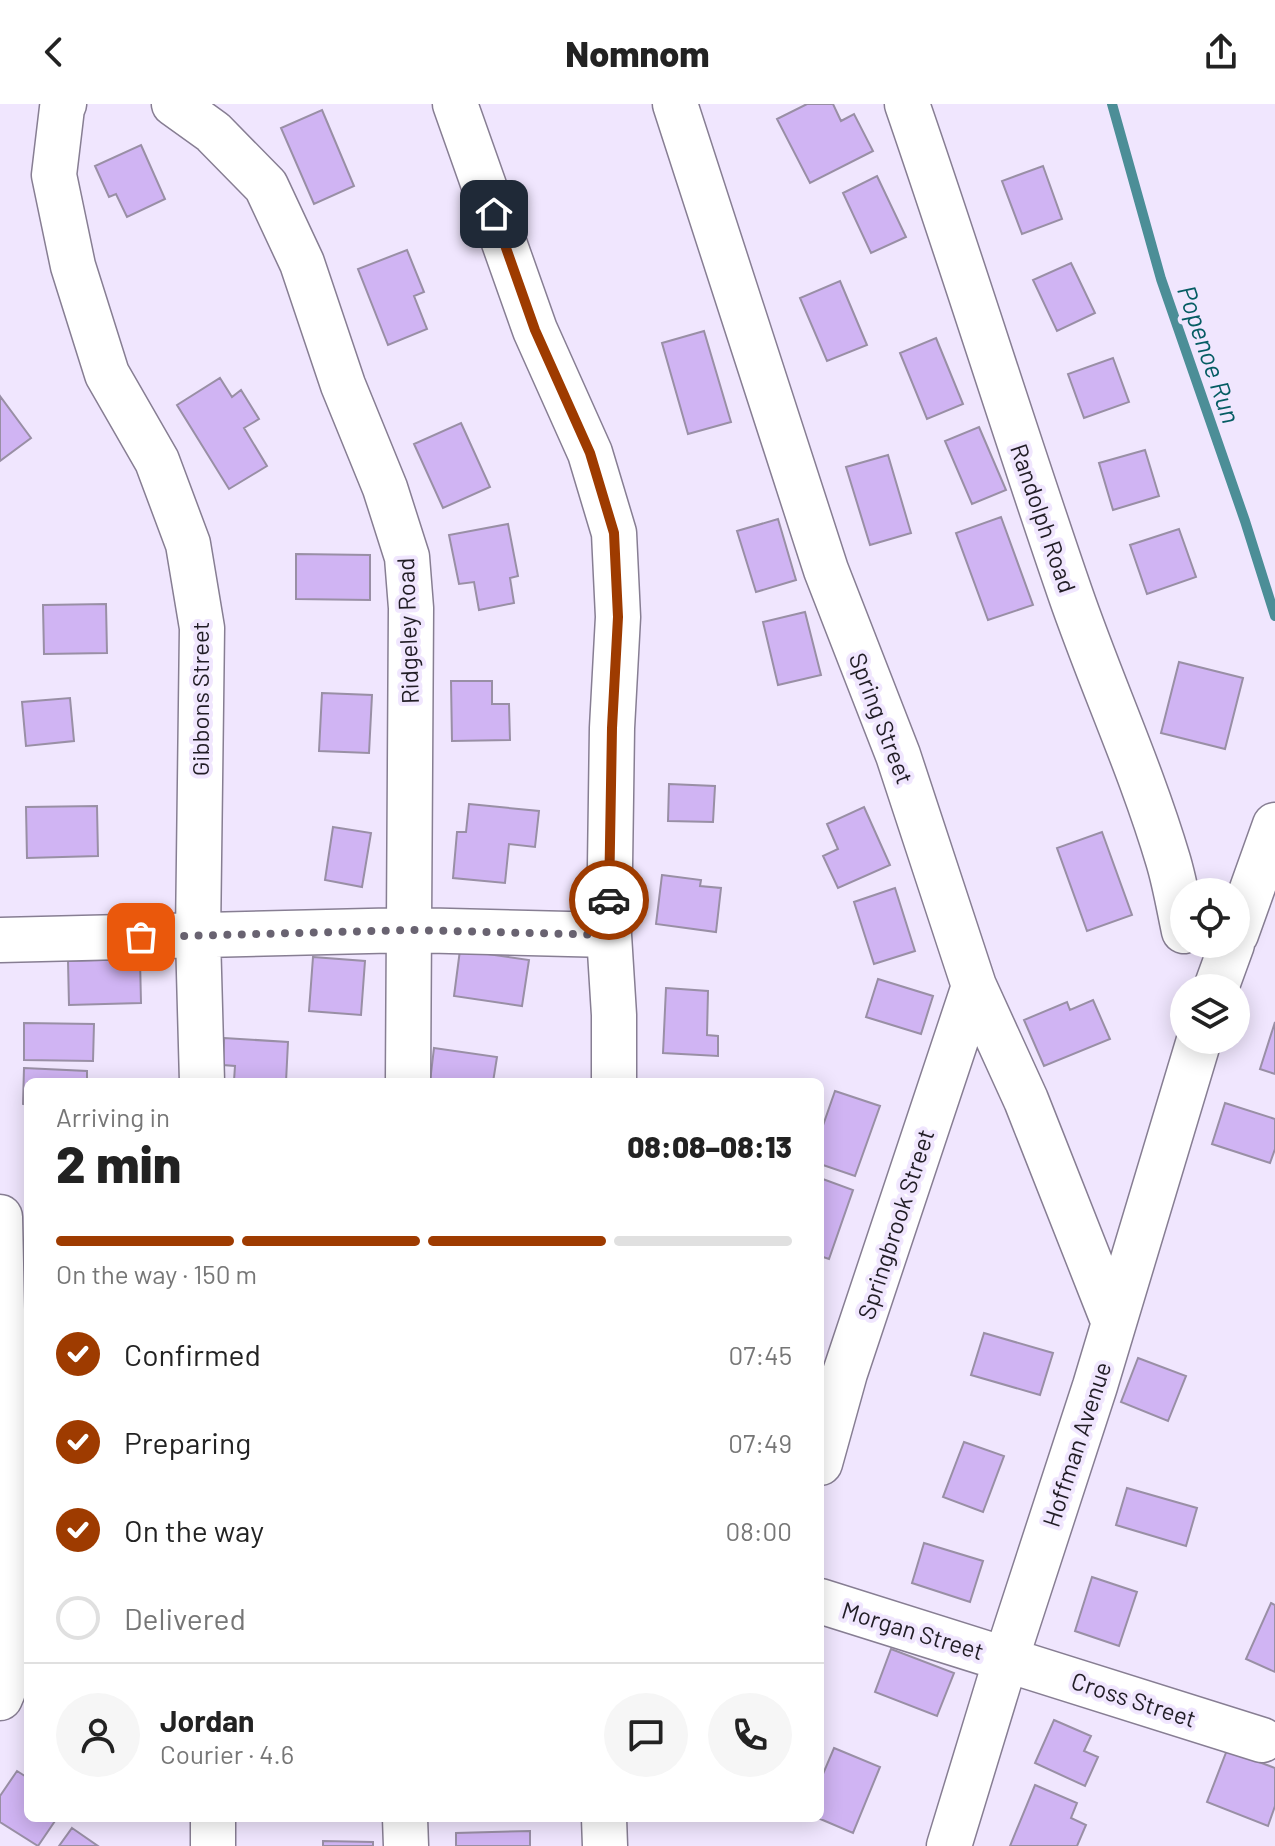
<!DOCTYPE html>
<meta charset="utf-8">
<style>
body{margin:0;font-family:Barlow,sans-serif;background:#f6f6f6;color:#222;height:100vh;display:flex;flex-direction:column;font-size:30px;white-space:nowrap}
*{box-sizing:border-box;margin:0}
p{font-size:26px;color:#767676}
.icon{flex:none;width:44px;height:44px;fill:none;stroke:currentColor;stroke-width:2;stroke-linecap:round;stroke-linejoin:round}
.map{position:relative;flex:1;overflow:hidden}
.sheet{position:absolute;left:24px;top:974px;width:800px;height:744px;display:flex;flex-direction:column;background:#fff;border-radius:12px;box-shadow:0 4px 20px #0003}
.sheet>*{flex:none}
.tools{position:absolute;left:1170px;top:774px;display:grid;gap:16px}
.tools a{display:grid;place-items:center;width:80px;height:80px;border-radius:50%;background:#fff;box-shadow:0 4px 20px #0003;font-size:40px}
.pin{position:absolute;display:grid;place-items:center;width:68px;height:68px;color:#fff;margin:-34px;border-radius:16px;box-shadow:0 4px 12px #0006}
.courier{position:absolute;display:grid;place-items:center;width:80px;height:80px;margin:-40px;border:6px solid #9e3b00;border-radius:50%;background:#fff;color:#222;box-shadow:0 2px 10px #0007}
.head em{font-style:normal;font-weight:800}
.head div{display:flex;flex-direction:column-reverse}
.head{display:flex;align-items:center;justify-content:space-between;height:136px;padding:0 32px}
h1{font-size:52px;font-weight:800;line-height:60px}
.bar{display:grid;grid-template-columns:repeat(4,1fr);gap:12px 8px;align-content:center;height:96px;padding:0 32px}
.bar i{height:10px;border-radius:6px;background:#e0e0e0}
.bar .on{background:#9e3b00}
.bar p{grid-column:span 4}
.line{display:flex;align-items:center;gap:20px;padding:0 32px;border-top:2px solid #e0e0e0}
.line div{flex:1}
.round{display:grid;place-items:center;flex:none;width:84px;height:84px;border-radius:42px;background:#f6f6f6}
ol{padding:0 32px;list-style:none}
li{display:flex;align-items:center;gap:24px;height:88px}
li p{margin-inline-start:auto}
li .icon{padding:8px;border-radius:50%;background:#9e3b00;color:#fff;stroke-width:4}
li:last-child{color:#767676}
li i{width:44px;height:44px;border:4px solid #e0e0e0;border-radius:50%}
header{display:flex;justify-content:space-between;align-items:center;height:104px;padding:0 32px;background:#fff;font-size:36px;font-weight:800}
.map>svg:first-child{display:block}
</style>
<header><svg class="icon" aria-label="back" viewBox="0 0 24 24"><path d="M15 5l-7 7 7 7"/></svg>Nomnom<svg class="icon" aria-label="share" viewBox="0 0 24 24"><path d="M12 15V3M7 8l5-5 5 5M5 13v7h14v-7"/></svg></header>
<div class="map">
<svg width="1275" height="1742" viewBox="0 0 1275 1742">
<rect width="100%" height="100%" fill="#f0e6fe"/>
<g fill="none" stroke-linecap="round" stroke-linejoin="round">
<!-- stream -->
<path stroke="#4c8e97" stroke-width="10" d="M1112 0 1161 175 1245 417 1275 512"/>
</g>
<!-- building -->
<path fill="#d0b4f3" stroke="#998fa5" stroke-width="2" d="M807 0H833L841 17 854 10 873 47 810 79 777 15Z
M322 6 354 82 314 100 281 24Z
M141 41 165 95 127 113 116 90 109 93 95 62Z
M1043 62 1062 115 1022 130 1002 77Z
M877 72 906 133 871 149 843 89Z
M407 146 424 188 414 192 427 225 388 241 358 165Z
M1071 159 1095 209 1057 227 1033 176Z
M840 177 867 241 827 257 800 194Z
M704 227 731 318 688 330 662 239Z
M936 234 963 300 927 315 900 249Z
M1113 254 1129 298 1084 314 1068 270Z
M220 274 232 293 241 286 259 315 244 324 267 362 229 385 177 301Z
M0 292 31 334 0 357Z
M461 319 490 383 443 404 414 340Z
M979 323 1006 386 972 400 945 337Z
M1145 346 1159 392 1113 406 1099 359Z
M888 351 911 429 870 441 846 363Z
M1001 413 1033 501 988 516 956 429Z
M778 415 796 476 756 488 737 427Z
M508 420 518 472 510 474 514 499 479 506 474 478 459 480 449 431Z
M1179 425 1196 473 1147 490 1130 441Z
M296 450 370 451V496L296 495Z
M106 500 107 549 44 550 43 501Z
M805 508 821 571 778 581 763 518Z
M1179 558 1243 574 1225 645 1161 629Z
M451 577H492V600H509L510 636 452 637Z
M322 589 372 591 369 649 319 647Z
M70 594 74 637 26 642 22 598Z
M669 680 715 682 713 718 668 717Z
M469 700 539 707 535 743 509 740 505 779 453 774 457 728H466Z
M97 702 98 752 27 754 26 703Z
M864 703 890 761 838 784 823 752 838 745 827 720Z
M333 723 371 729 362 783 325 776Z
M1102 728 1132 811 1087 827 1057 744Z
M662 771 701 776 700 782 721 784 716 828 656 820Z
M895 784 915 847 874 860 854 798Z
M460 846 529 856 522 902 454 892Z
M313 853 365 857 361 911 309 907Z
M140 855 141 899 69 901 68 857Z
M878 875 933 892 921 930 866 913Z
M666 884 708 887 707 931 718 932V952L663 949Z
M1093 896 1110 935 1044 962 1024 916 1067 898 1070 906Z
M1275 918V970L1260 965Z
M24 919 94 920 93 957 24 956Z
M224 934 288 938 286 978 234 977 235 962 223 961Z
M434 944 497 953 493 978H430Z
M24 964 87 967V978H28V1001L23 1000Z
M835 987 880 1002 855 1072 820 1060V1030Z
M1225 999 1275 1015V1045L1270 1059 1212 1040Z
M820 1074 853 1086 829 1155 820 1152Z
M984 1229 1053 1249 1040 1291 971 1271Z
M1138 1254 1186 1272 1168 1317 1121 1298Z
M964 1338 1004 1352 983 1408 943 1393Z
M1127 1384 1197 1404 1186 1442 1116 1421Z
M924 1439 983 1457 970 1498 912 1479Z
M1092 1473 1137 1488 1119 1542 1075 1527Z
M1271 1499 1275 1501V1568L1246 1555Z
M891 1545 954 1569 937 1612 875 1588Z
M1054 1616 1091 1632 1084 1647 1098 1653 1085 1682 1035 1659Z
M834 1644 880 1663 853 1729 818 1714H820V1677Z
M1227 1646 1275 1664V1702L1268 1722 1207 1698Z
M17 1667 28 1674V1714H57L38 1742 0 1718V1692Z
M1035 1681 1077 1699 1071 1714 1086 1721 1077 1742H1010Z
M72 1724 98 1742H59Z
M530 1727V1742H456V1729Z
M323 1737 373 1738V1742H323Z"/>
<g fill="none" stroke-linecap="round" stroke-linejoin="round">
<defs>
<path id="minor" d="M64 0 62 4 54 71 73 162 107 270 157 357 188 440 202 524 198 832 202 978
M174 0 213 28 266 82 302 159 343 281 385 384 407 453 411 504 408 978
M455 0 535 226 590 349 614 429 618 513 612 624 609 831 614 911V978
M675 0 826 466 898 651 974 882 1026 996 1114 1219
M907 0C963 162 1014 327 1070 489 1101 579 1141 665 1168 756 1175 779 1179 804 1184 827
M1236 830 1275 721
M0 836 410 826 609 831
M1216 884 1232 840
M0 1113 9 1529 3 1587 0 1594
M820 1359 845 1269 974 882
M820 1497 1262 1636
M213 1714V1742
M405 1714 406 1742
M604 1714 605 1742
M949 1742 1006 1555 1095 1282 1199 936"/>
</defs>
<!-- minor casing -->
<use href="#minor" stroke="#877e93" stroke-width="47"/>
<!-- minor -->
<use href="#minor" stroke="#fff" stroke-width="44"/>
</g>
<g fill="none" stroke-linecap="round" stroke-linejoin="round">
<!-- done -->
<path stroke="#696371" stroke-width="8" stroke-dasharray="0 14.4" d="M141 833 410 826 609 831V796"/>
<!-- route -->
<path stroke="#9e3b00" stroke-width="10" d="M494 110 535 226 590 349 614 429 618 513 612 624 609 796"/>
</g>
<g text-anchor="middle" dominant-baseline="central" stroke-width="8" stroke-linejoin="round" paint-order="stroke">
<!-- street labels -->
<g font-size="24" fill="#211d25" stroke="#f0e6fe">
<text transform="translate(1044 414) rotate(71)">Randolph Road</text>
<text transform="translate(407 527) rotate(-92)">Ridgeley Road</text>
<text transform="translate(199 595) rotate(-90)">Gibbons Street</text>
<text transform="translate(882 614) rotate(69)">Spring Street</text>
<text transform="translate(895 1120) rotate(-72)">Springbrook Street</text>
<text transform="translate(1076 1340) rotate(-72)">Hoffman Avenue</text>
<text transform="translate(913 1526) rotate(17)">Morgan Street</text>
<text transform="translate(1134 1595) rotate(18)">Cross Street</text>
</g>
<!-- water labels -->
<g font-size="26" font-style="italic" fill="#055c63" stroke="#f0e6fe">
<text transform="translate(1210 250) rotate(71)">Popenoe Run</text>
</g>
</g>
</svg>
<div class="tools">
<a><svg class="icon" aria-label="locate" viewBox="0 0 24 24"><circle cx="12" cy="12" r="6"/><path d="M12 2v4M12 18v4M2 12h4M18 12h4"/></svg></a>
<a><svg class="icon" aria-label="layers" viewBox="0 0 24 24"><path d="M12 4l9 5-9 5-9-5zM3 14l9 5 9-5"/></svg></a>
</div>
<div class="pin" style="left:141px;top:833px;background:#ea580c"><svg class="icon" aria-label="bag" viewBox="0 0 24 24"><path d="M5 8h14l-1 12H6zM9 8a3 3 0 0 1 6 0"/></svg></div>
<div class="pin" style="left:494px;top:110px;background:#1f2937"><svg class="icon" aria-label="home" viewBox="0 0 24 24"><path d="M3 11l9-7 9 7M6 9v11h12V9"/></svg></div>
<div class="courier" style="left:609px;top:796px"><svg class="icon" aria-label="car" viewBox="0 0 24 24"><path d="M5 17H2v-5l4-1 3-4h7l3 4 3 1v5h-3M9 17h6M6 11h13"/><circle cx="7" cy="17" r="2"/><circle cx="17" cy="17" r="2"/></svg></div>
<section class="sheet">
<div class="head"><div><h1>2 min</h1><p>Arriving in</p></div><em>08:08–08:13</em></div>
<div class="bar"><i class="on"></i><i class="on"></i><i class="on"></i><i></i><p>On the way · 150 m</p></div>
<ol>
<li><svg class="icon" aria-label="check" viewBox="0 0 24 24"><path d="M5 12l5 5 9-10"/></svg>Confirmed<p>07:45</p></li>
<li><svg class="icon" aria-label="check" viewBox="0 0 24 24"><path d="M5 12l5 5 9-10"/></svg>Preparing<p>07:49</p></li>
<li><svg class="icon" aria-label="check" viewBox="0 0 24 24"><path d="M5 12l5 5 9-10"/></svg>On the way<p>08:00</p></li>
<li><i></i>Delivered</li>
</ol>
<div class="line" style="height:144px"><a class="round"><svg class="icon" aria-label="person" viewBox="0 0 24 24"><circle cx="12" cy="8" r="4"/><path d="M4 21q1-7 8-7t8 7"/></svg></a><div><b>Jordan</b><p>Courier · 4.6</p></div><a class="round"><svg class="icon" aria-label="chat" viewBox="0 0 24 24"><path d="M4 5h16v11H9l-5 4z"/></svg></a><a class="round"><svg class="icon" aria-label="phone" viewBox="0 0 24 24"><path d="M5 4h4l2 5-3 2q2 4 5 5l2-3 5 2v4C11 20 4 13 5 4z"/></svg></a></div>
</section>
</div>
